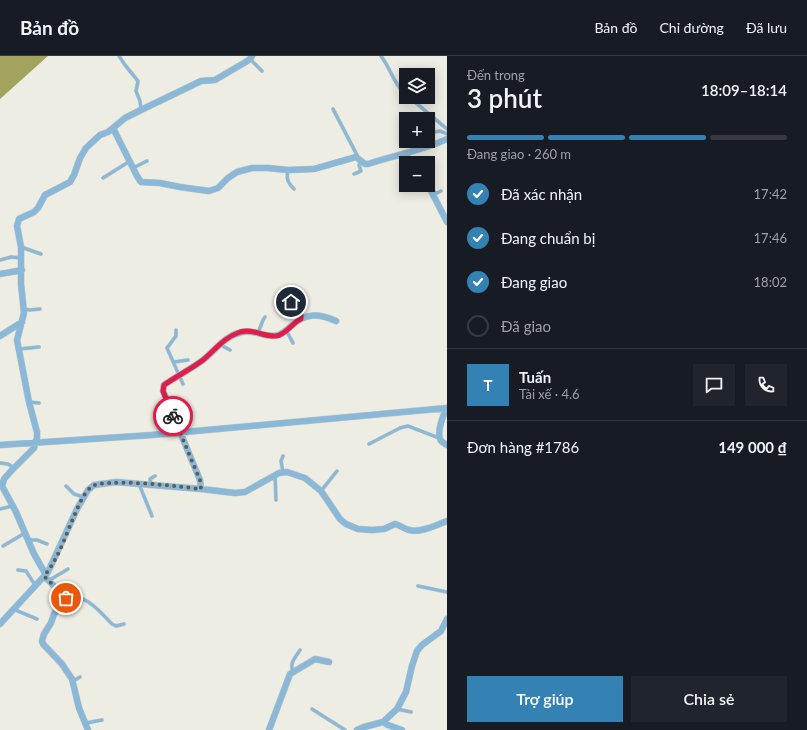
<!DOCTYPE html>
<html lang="vi">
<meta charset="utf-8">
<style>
body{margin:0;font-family:Lato,sans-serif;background:#20242c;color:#f1f3f6;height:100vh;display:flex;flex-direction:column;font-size:15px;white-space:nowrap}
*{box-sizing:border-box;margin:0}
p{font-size:13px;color:#9ea1a6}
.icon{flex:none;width:22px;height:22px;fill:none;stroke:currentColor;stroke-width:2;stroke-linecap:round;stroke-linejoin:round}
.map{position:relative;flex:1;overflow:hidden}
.sheet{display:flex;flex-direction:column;background:#171b24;width:360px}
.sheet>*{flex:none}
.tools{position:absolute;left:399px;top:12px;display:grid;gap:8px}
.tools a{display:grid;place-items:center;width:36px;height:36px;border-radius:0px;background:#171b24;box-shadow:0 2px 10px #0003;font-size:20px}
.pin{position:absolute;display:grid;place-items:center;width:34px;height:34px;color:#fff;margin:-17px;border:2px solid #fff;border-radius:50%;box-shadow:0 1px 4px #0007}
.courier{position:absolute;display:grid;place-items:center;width:40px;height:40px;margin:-20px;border:3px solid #e11d48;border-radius:50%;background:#fff;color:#222;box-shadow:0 1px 5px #0007}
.overview em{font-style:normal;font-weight:600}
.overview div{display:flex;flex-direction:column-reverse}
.overview{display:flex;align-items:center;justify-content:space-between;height:68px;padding:0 20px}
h1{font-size:26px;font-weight:600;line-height:30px}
.bar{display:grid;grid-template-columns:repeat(4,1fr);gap:6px 4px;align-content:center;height:48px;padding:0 20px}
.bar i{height:5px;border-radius:3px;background:#363941}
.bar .active{background:#3482b4}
.bar p{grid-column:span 4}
.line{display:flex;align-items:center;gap:10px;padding:0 20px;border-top:1px solid #363941}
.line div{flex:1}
.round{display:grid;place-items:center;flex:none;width:42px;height:42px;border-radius:0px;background:#20242c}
ol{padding:0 20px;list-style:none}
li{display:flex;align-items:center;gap:12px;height:44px}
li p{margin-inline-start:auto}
li .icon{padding:4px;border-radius:50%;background:#3482b4;color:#fff;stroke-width:4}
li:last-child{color:#9ea1a6}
li i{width:22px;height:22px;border:2px solid #363941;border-radius:50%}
.cta{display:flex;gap:8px;margin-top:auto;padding:8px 20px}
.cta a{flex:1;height:46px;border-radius:0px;background:#3482b4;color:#fff;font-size:16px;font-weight:600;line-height:46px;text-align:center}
.cta a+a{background:#20242c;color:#f1f3f6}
header{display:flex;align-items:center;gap:24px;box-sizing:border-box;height:56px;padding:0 20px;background:#171b24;border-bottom:1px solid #363941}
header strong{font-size:19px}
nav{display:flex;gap:22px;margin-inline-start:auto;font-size:14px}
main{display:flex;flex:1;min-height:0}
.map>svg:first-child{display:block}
</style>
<header>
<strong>Bản đồ</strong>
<nav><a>Bản đồ</a><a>Chỉ đường</a><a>Đã lưu</a></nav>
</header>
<main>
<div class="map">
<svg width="447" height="674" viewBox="0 0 447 674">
<rect width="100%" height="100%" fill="#edede4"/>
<!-- water -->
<path fill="#a2a45d" d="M0 0H48L0 43Z"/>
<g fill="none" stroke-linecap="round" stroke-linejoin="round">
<defs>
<path id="lane" d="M119 0 125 9 138 25 136 35 140 45 141 54
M381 0C391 13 394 29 406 38
M250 3 262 15
M409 41 447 73
M333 53 358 101
M429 77 440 75 447 78
M133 112 147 105
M288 114C286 123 288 127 294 133
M354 118 361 115 359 109 362 106
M103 122 130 105
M432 135 437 137 441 135
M21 191 41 198
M0 204 11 201 21 202
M291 246 300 247 301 249V263
M24 253 30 254 40 253
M176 274V280L167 292 183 328
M286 274 293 287
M258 277 263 264 265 261
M219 288 230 294
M19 293 39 291
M174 306 188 304
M29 346 39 347
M369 388 400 372 408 370 439 382
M283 400 281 405 283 416
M0 407 8 408 14 412
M275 419 276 444
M139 428 152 460
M151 429 150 423 155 420
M66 430 74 438 84 441
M321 435 337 415
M0 453 12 450
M28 484H37L47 488
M3 490 25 477
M18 514 26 515 35 529
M48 525 68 513
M418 530 447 536
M66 542C85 536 100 556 112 568L116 570 124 568
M13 553 37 563
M293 615C289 607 296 601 300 594
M73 625 80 621
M312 653 345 674
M397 653 411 656
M86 667 102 664"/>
<path id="street" d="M113 72 137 120 141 126 160 127 180 131 209 135 218 132 228 122 237 116 252 112H268L288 114 314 113 356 101 365 108H368C394 99 422 95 447 83
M406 97 411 107
M428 129 447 166
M0 218 22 214
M0 280 22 266
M447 352C443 359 437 375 440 383 441 386 444 387 447 389
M0 389 152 379 447 352
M201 433 200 424 163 335 164 329C177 320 191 313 203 304 217 293 224 280 242 276 255 273 267 283 278 279 284 277 287 274 291 270 306 257 318 257 336 265
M46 519 34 498 16 456 2 430 4 423 12 414 34 392 37 382V376L29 346 17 284 24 257 21 228V191L17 170 19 163 34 156 38 152 45 139 70 126 74 119 80 102 86 92 100 79 108 76 125 62 141 54 201 25 215 24 244 7 250 3 252 0
M44 520 66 542 63 547 54 558 51 567 44 578 42 585 43 588 62 608 72 623 79 652 88 674
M0 568 48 516 77 453 88 434 94 429 116 426 201 433 235 437 245 436 279 417 287 416 305 422 321 435 340 463 346 468 358 473 372 474 384 473 395 468C400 469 404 473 409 474 421 477 436 469 447 465
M383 666 388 669 402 674
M269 674 290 618 315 603 329 606
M357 674 364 671 383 666 397 653 406 636 412 610 417 595 422 589 441 575 447 563"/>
</defs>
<!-- lane casing -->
<use href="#lane" stroke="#c9c9c1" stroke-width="4"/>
<!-- street casing -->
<use href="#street" stroke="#c9c9c1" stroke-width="7"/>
<!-- lane -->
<use href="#lane" stroke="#8ab8d9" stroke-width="3"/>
<!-- street -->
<use href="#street" stroke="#8ab8d9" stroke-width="6"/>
</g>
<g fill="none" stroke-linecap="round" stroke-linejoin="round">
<!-- done -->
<path stroke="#5d5d58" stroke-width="4" stroke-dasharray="0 7.2" d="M66 542 44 520C57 505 64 484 72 465 77 454 82 439 91 431 103 421 183 431 201 433L200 424 173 360"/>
<!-- route -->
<path stroke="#e11d48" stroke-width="5" d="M173 360 163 335 164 329C177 320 191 313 203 304 216 293 223 282 240 276 253 272 263 281 276 280 286 279 292 267 301 263V249L300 247 291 246"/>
</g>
</svg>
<div class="tools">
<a><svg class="icon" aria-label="layers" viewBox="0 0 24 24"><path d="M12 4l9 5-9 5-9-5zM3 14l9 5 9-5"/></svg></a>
<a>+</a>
<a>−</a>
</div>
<div class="pin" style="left:66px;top:542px;background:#ea580c"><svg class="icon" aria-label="bag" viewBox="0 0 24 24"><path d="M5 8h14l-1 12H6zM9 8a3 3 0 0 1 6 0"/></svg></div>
<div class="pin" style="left:291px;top:246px;background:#1f2937"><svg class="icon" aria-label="home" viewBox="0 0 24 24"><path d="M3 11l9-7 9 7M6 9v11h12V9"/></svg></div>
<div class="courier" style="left:173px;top:360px"><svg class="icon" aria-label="bike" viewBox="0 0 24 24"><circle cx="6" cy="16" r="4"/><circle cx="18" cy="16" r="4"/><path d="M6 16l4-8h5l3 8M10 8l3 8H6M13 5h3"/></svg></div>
</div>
<section class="sheet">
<div class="overview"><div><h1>3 phút</h1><p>Đến trong</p></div><em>18:09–18:14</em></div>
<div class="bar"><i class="active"></i><i class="active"></i><i class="active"></i><i></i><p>Đang giao · 260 m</p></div>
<ol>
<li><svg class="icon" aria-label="check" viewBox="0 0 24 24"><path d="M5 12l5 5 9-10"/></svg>Đã xác nhận<p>17:42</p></li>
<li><svg class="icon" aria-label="check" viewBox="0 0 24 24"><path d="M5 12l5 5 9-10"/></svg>Đang chuẩn bị<p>17:46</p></li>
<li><svg class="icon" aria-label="check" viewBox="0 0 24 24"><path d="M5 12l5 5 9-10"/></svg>Đang giao<p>18:02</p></li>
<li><i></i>Đã giao</li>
</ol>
<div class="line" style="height:72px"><b class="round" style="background:#3482b4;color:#fff">T</b><div><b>Tuấn</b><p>Tài xế · 4.6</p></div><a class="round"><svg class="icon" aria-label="chat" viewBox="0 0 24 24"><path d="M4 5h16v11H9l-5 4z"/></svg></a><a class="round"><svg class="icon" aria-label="phone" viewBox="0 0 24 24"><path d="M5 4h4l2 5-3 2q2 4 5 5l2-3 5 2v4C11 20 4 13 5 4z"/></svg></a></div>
<div class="line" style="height:52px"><div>Đơn hàng #1786</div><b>149 000 ₫</b></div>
<div class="cta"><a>Trợ giúp</a><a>Chia sẻ</a></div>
</section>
</main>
